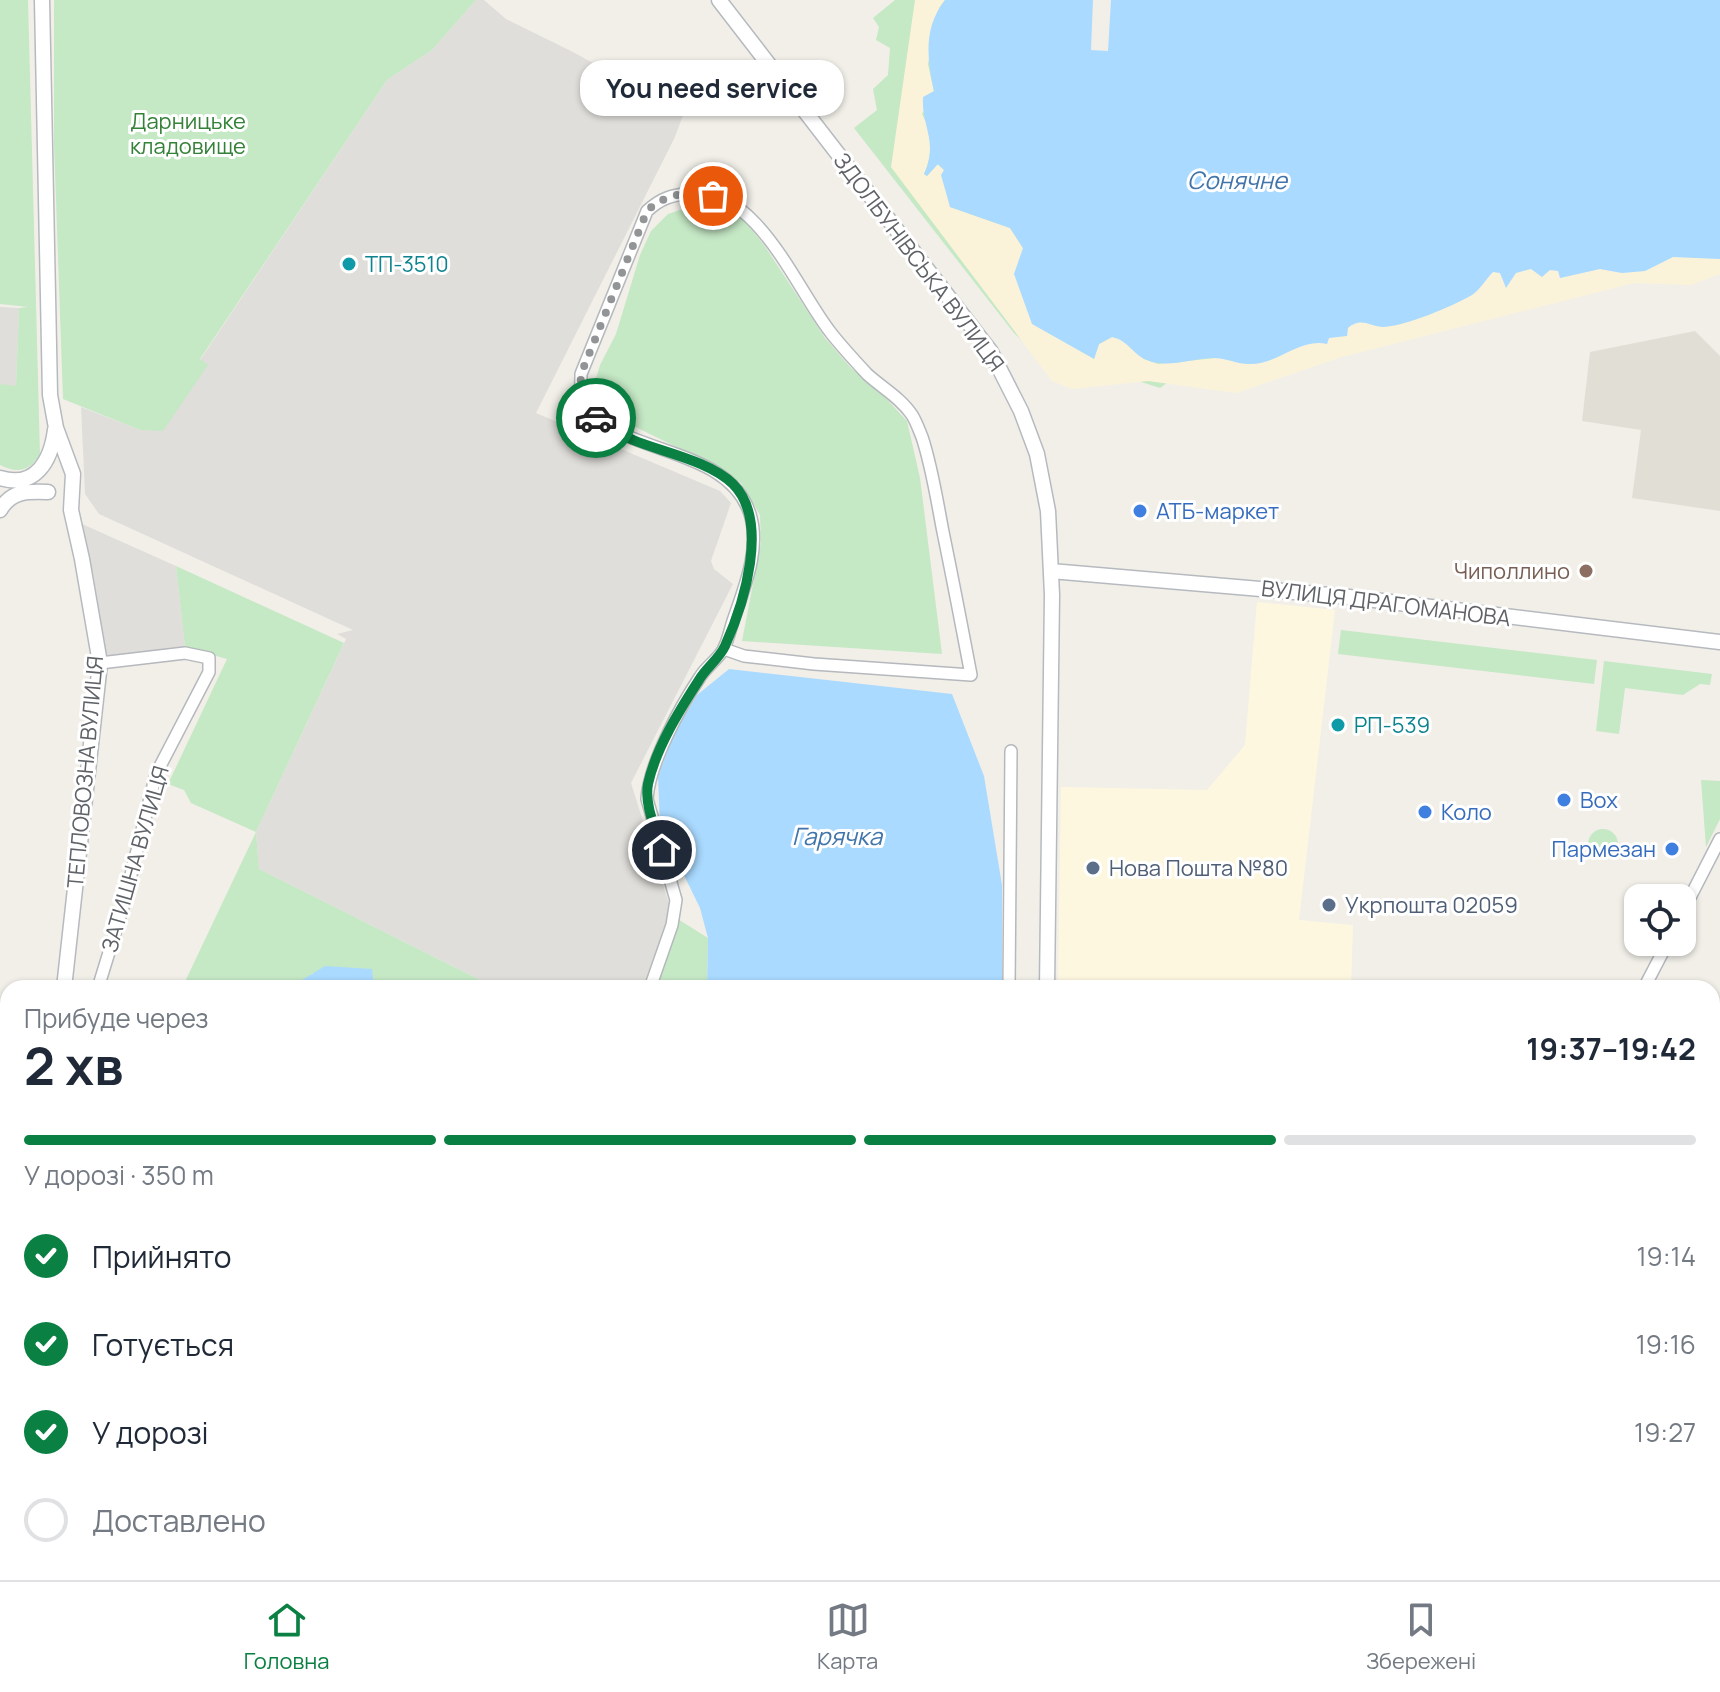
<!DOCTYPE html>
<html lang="uk">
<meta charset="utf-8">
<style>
body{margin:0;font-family:Manrope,sans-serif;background:#f6f6f7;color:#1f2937;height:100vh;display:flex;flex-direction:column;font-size:30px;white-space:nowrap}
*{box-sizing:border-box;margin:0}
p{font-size:26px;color:#747a83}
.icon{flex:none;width:44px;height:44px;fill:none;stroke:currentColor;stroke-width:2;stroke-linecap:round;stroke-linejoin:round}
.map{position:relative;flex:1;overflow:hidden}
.details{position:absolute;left:0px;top:980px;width:1720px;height:600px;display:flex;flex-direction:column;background:#fff;border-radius:24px 24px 0 0;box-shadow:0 2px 6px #0004}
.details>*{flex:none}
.buttons{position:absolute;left:1624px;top:884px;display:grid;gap:16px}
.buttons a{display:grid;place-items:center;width:72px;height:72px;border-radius:16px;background:#fff;box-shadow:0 2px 6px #0004;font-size:40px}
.pin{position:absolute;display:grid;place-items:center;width:68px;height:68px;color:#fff;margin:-34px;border:4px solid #fff;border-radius:50%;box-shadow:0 2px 8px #0007}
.courier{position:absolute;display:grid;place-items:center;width:80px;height:80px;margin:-40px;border:6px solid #0b8043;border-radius:50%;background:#fff;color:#222;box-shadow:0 2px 10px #0007}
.bubble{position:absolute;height:56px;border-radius:24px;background:#fff;box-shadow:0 2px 6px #0004;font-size:26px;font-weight:700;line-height:56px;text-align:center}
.summary em{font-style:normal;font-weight:700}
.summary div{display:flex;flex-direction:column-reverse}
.summary{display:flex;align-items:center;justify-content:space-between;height:136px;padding:0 24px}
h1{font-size:52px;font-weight:700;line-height:60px}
.bar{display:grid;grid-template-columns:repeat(4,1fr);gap:12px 8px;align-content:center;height:96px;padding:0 24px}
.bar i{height:10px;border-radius:6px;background:#e0e1e3}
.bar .current{background:#0b8043}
.bar p{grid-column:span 4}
ol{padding:0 24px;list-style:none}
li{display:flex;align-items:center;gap:24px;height:88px}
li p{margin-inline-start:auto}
li .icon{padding:8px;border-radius:50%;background:#0b8043;color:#fff;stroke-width:4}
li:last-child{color:#747a83}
li i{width:44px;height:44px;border:4px solid #e0e1e3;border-radius:50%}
.tab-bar{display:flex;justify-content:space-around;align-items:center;height:112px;border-top:2px solid #e0e1e3;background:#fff;font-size:22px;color:#747a83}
.tab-bar a{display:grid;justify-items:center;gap:4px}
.tab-bar .current{color:#0b8043}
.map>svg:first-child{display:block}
</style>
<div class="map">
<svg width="1720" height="1580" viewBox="0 0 1720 1580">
<rect width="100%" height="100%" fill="#f1efe8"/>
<!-- commercial -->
<path fill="#fef7e0" d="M1257 602 1335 610 1299 920 1353 925 1351 988H1058L1061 787 1207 790 1245 745Z"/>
<!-- industrial -->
<path fill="#e0deda" d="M476 0H484L506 19 573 52 684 113 674 139 536 413 720 491 731 503 711 561 714 569 733 584 631 783 673 916 642 988H496L259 869 256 832 346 639 337 634 353 630 99 514 85 494 81 407 140 430 207 365 200 360 387 80 432 50Z
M0 307 19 308 16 387 0 384Z
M82 524 176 566 185 647 106 658 94 578Z
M0 1465H8V1572H57V1580H0Z"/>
<!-- education -->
<path fill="#e1ded6" d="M1695 331 1720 356V511L1632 498 1641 430 1582 421 1590 352Z"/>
<!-- green -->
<path fill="#c5e8c5" d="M0 0H28L40 455C29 471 18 474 0 465V384L16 386 19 308 28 307 0 304Z
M54 0H476L432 50 387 80 200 359 208 365 163 431 140 430 63 399 54 143Z
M895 0H957L1230 353 1174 378 1160 388 1129 378H1061L1014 333 854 128 877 110 873 89 888 75 890 48 876 40 879 27 873 18Z
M686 208H723L744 220 764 245 825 338 851 368 880 392 907 421 920 478 942 654 742 641 761 543 760 515 741 483 691 454 615 417 597 401 594 385 600 365 616 334 640 255 651 231 668 214Z
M176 566 344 643 256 832 259 869 496 988H388L373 979 313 973 302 982 289 988H182L256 832 191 803 184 790 168 784 227 659 185 647Z
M1341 630 1597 660 1594 684 1338 654Z
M1604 661 1712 674 1710 685 1700 684 1683 695 1625 688 1619 734 1596 731Z
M1701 780 1720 781V819L1706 847Z
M1588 844a15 15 0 1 1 30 0a15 15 0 1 1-30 0Z
M673 916 708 938 707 988H642Z
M1720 1492V1580H1700L1693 1572H1712V1506Z
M529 1572H727L721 1580H521Z
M1368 1572H1452L1458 1580H1368Z"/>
<!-- sand -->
<path fill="#fbf3d9" d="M915 0H945L939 8 928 64 934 92 922 114C932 132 933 155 924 174L927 176 937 164 944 170 950 207 1010 228 1094 359 1099 344 1112 337 1122 339 1144 359 1158 364 1216 358 1250 364 1315 342 1327 344 1329 338 1340 335 1354 322H1370L1379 327 1399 325 1474 294 1493 272 1500 273 1506 287 1516 273 1531 268 1559 271 1560 278 1600 269 1622 273 1645 271 1673 257 1720 259V274L1691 285 1634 283 1342 357 1236 393 1148 381 1072 389 1052 381 891 167Z"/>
<!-- water -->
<path fill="#aadaff" d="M945 0H1093L1091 50 1108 51 1111 0H1720V259L1673 257 1645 271 1622 273 1600 269 1560 278 1558 271 1550 270 1542 277 1531 269 1516 273 1506 288 1500 273 1493 272C1486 279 1480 290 1472 295 1453 306 1404 327 1382 327 1369 326 1361 317 1348 328L1347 336 1329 338 1327 344C1300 338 1278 364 1251 364 1239 365 1227 358 1214 358 1193 358 1167 369 1147 360 1133 355 1128 340 1112 337L1099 344 1094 359 1032 324 1014 274 1023 248 1010 228 950 207 941 175 944 170 938 164 927 176 924 174C939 142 921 126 923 97L934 91C927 59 923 28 945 0Z
M729 669 952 694 984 776 1002 885V988H707L708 938 700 908 660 826 658 776 674 734 697 695Z
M325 966 372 969 373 979 388 988H289Z
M315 1572H529L521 1580H511L506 1575 500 1580H318Z"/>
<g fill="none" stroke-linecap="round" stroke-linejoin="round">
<!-- stream -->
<path stroke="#aadaff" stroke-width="3" d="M624 1580 632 1572"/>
<defs>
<path id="street" d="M1682 913 1720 839
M98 988 123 907 156 774 209 672V658L185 653 100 663
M650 988 672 925 676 900 647 799C649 764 680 707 700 677 706 667 717 660 723 650 728 641 730 630 733 621 744 588 761 549 750 514 731 455 651 455 605 424 599 420 590 416 586 410 579 399 581 387 581 374L647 211C661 198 672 195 691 193 758 188 796 289 831 333 842 347 855 361 867 374 881 387 901 398 912 415 916 421 919 430 922 437 932 467 937 501 943 532 953 580 962 628 971 675L814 664 744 656 724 649
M1009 988 1011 751
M1644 988 1668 942
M803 1580 816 1572
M1575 1580V1572"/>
<path id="secondary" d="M42 0 50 395 56 428 73 474 71 510 82 559 100 663 64 988
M719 0 991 352 1021 411 1037 454 1048 511 1052 595 1047 988
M0 478C36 489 51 460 55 430
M0 510C11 491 27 491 48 492
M1051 571 1341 596 1720 642
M140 1572 142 1580
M1038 1580 1039 1572"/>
</defs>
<!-- street casing -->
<use href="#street" stroke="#b5b8bc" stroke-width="14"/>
<!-- secondary casing -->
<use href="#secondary" stroke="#b6babf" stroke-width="17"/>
<!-- street -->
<use href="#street" stroke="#fff" stroke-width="11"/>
<!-- secondary -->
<use href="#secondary" stroke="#fff" stroke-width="14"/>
</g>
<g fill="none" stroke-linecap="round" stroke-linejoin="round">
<!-- done -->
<path stroke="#929495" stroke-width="8" stroke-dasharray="0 14.4" d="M596 418C580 407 580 392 581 374L647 211C666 193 688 191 713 196"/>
<!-- route -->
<path stroke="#0b8043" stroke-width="10" d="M596 418C608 426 620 434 633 440 662 452 710 461 733 484 770 521 744 604 725 646 719 659 706 668 699 680 679 711 656 748 648 784 644 805 656 830 662 850"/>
</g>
<!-- markers -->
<g fill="#0f9aa8" stroke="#fff" stroke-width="3">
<circle cx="349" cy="264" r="8"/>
<circle cx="1338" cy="725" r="8"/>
</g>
<g fill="#3f7fe0" stroke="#fff" stroke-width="3">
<circle cx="1140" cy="511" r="8"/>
<circle cx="1564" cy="800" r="8"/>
<circle cx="1425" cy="812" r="8"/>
<circle cx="1672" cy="849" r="8"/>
</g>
<circle fill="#8d6e63" stroke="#fff" stroke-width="3" cx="1586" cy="571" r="8"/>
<g fill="#5c6f8a" stroke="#fff" stroke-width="3">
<circle cx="1093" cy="868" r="8"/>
<circle cx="1329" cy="905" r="8"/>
</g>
<g text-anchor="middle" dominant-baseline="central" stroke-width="6" stroke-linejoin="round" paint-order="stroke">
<!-- park labels -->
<g font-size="22" fill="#348238" stroke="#fff">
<text x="188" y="121">Дарницьке<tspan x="188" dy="25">кладовище</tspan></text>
</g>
<!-- street labels -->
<g font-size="22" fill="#5f6368" stroke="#fff">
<text transform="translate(919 262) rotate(53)">ЗДОЛБУНІВСЬКА ВУЛИЦЯ</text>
<text transform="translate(1386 603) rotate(7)">ВУЛИЦЯ ДРАГОМАНОВА</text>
<text transform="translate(85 772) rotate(-85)">ТЕПЛОВОЗНА ВУЛИЦЯ</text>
<text transform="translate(135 859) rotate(-74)">ЗАТИШНА ВУЛИЦЯ</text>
</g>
<!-- culture labels -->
<g font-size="22" fill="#0d838f" stroke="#fff" text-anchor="start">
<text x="365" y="264">ТП-3510</text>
<text x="1354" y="725">РП-539</text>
</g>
<!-- shop labels -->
<g font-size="22" fill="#366cbe" stroke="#fff" text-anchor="start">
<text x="1156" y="511">АТБ-маркет</text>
<text x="1580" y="800">Box</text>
<text x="1441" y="812">Коло</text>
<text x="1656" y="849" text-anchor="end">Пармезан</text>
</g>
<!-- education labels -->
<g font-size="22" fill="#785e54" stroke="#fff" text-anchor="end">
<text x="1570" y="571">Чиполлино</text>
</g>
<!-- service labels -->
<g font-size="22" fill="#4e5e75" stroke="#fff" text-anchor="start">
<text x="1109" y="868">Нова Пошта №80</text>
<text x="1345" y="905">Укрпошта 02059</text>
</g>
<!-- water labels -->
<g font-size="24" font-style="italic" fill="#4174aa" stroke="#fff">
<text x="1237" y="179">Сонячне</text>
<text x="837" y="835">Гарячка</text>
</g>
</g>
</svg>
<div class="buttons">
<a><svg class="icon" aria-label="locate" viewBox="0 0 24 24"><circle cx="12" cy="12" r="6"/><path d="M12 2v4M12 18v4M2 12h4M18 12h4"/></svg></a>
</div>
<div class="pin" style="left:713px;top:196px;background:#ea580c"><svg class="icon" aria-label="bag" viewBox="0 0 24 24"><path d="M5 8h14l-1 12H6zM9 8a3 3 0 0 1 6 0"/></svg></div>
<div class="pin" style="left:662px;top:850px;background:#1f2937"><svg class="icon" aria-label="home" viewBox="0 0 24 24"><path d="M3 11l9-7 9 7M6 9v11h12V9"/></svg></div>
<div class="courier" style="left:596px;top:418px"><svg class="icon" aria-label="car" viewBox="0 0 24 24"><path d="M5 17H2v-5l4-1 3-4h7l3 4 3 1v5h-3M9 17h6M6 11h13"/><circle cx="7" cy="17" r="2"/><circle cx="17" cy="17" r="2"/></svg></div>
<div class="bubble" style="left:580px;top:60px;width:264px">You need service</div>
<section class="details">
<div class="summary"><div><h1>2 хв</h1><p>Прибуде через</p></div><em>19:37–19:42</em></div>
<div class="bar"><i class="current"></i><i class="current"></i><i class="current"></i><i></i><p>У дорозі · 350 m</p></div>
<ol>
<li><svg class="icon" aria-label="check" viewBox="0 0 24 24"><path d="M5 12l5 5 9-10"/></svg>Прийнято<p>19:14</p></li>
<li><svg class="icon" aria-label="check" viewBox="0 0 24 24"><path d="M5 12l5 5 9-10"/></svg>Готується<p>19:16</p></li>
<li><svg class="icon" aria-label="check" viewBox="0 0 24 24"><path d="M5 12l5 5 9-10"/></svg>У дорозі<p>19:27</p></li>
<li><i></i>Доставлено</li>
</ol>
</section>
</div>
<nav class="tab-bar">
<a class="current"><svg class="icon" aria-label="home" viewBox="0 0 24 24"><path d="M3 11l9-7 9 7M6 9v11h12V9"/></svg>Головна</a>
<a><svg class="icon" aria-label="map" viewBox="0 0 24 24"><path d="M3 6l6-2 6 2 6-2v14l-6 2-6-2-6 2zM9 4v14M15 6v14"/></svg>Карта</a>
<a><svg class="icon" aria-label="saved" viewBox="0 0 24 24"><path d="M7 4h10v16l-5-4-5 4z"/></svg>Збережені</a>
</nav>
